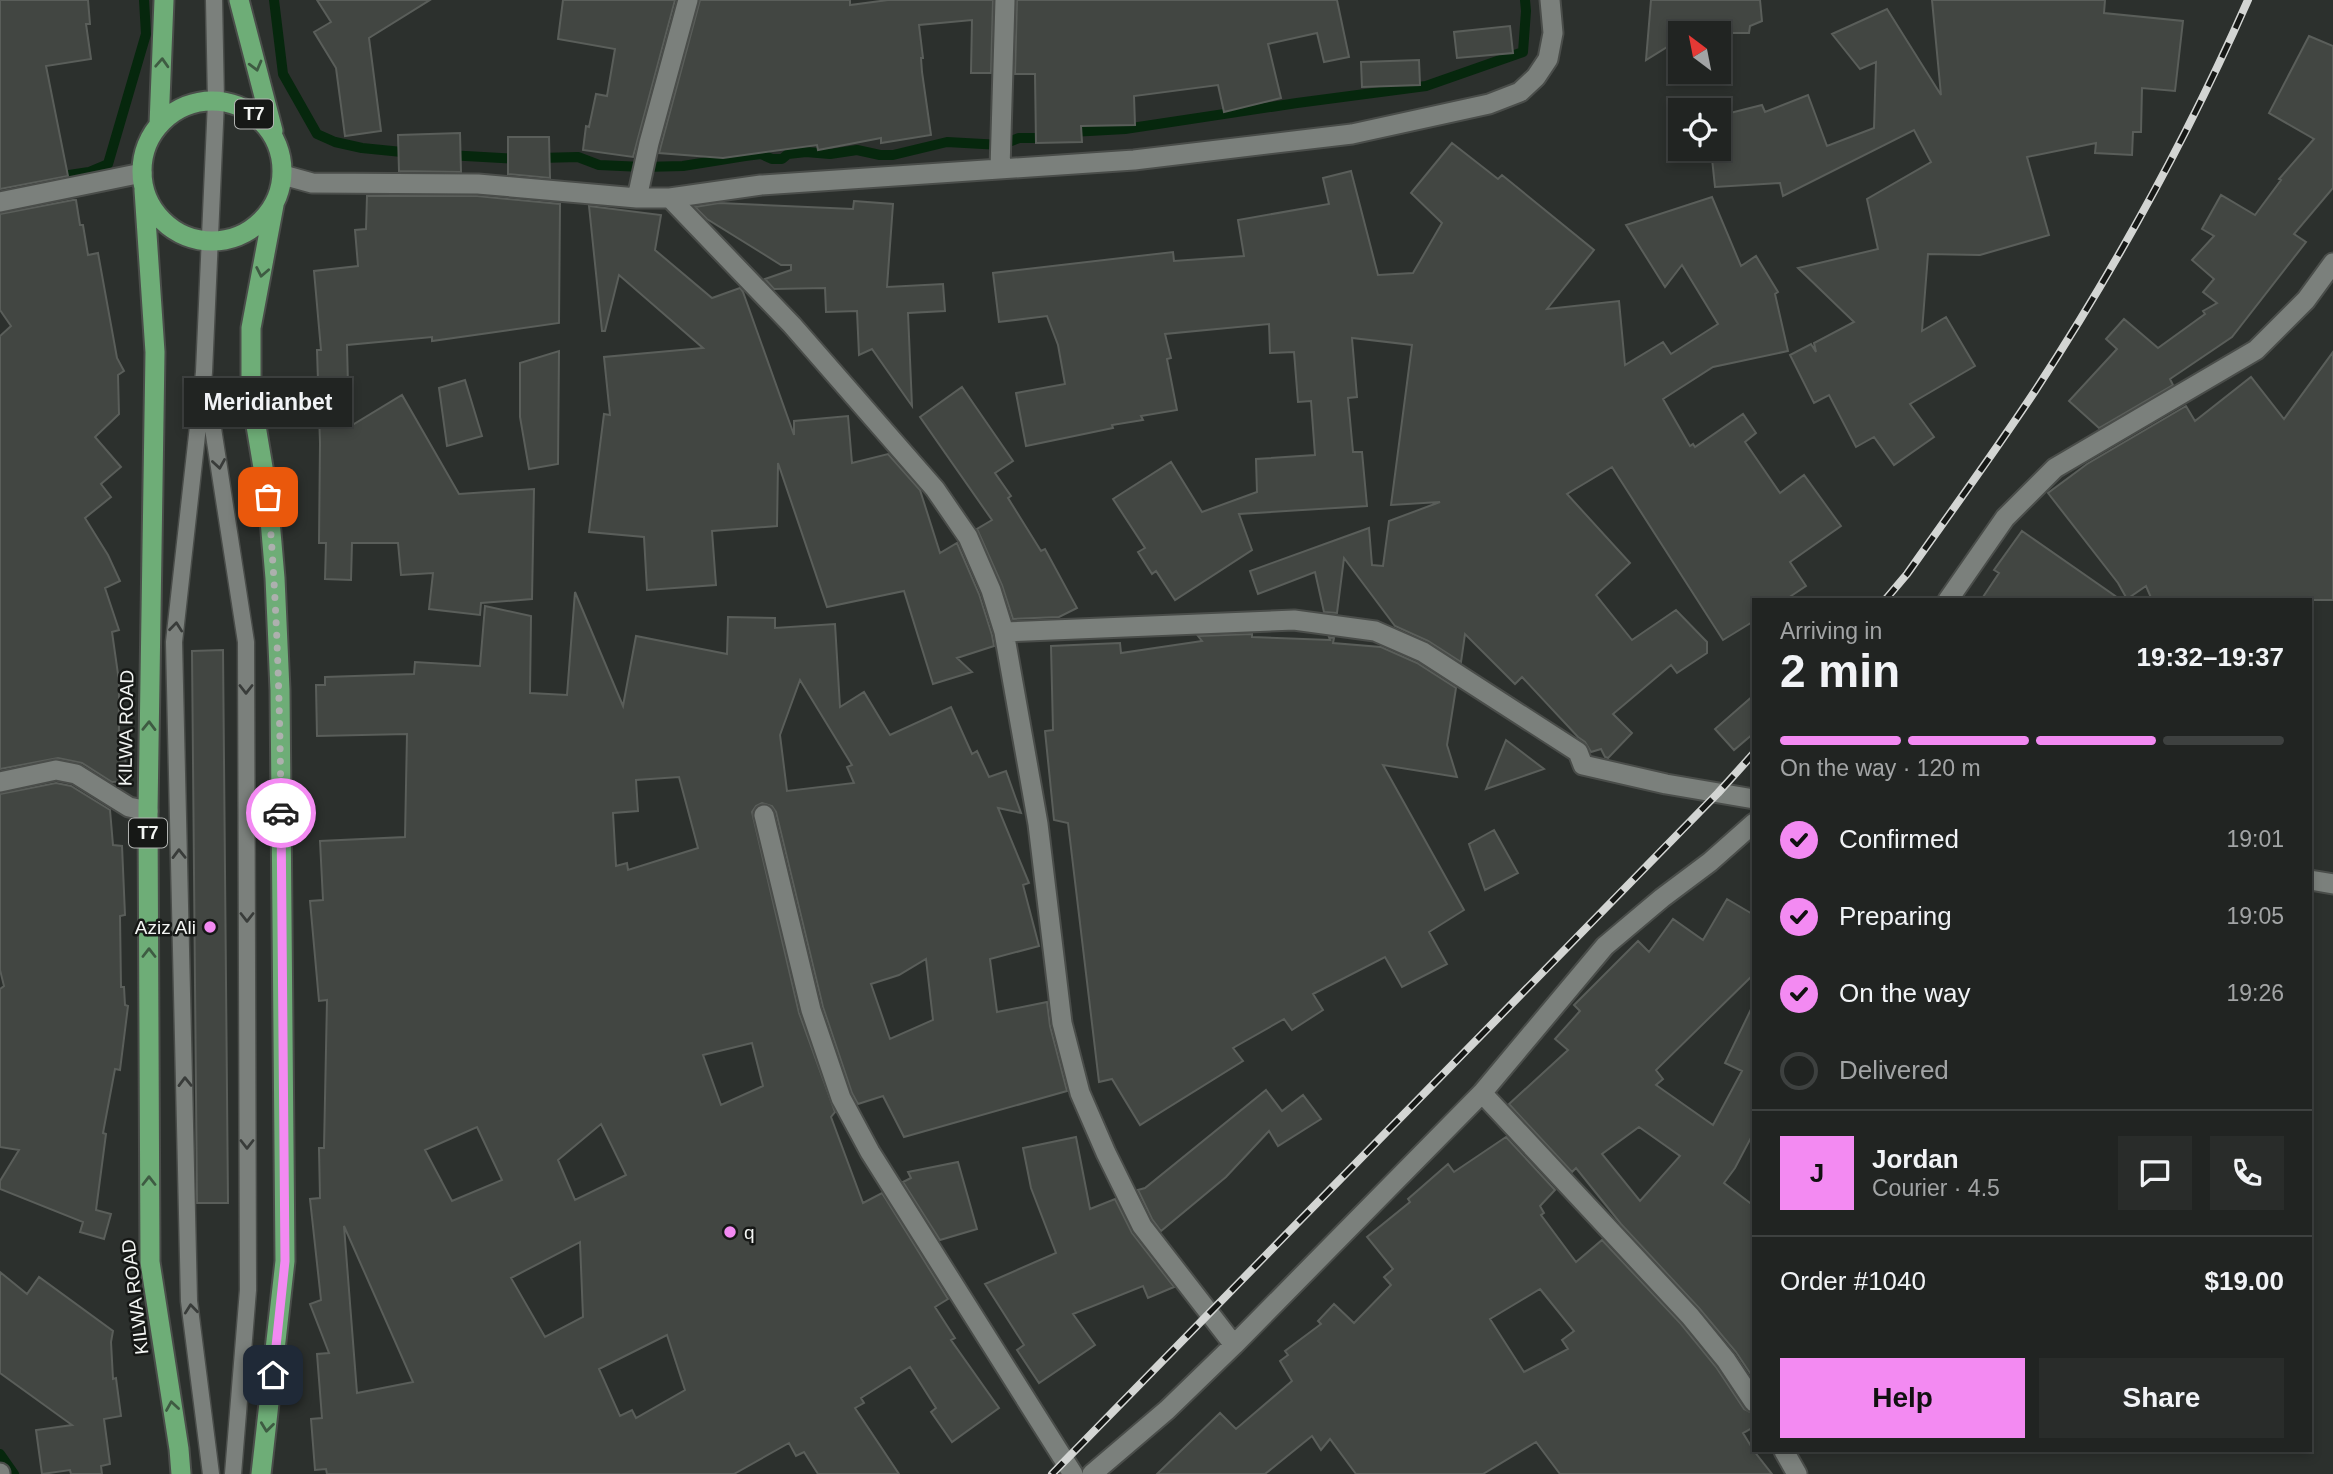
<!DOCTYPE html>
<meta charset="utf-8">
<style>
body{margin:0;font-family:Helvetica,sans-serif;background:#292c2a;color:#f1f3f6;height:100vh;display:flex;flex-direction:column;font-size:26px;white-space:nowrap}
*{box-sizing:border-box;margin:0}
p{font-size:23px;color:#a2a4a5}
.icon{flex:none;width:38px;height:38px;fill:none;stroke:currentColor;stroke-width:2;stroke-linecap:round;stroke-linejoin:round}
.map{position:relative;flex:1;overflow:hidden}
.drawer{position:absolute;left:1752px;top:598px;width:560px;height:854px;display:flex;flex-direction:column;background:#212422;border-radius:0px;box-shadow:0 4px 10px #0003,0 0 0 2px #3e4140}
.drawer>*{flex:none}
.needle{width:46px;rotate:328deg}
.fabs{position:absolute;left:1668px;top:21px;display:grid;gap:14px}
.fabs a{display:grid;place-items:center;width:63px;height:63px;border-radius:0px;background:#212422;box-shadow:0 4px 10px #0003,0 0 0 2px #3e4140;font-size:35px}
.pin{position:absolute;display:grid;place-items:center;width:60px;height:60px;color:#fff;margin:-30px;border-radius:14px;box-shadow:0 4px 10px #0006}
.courier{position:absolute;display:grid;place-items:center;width:70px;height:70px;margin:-35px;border:5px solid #f38af2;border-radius:50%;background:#fff;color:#222;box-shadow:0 2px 9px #0007}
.bubble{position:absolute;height:49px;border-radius:0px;background:#212422;box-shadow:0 4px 10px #0003,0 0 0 2px #3e4140;font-size:23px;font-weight:800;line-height:49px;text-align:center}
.headline em{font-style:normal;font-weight:800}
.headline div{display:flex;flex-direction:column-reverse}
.headline{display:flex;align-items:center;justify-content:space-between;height:119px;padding:0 28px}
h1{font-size:46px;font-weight:800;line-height:52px}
.bar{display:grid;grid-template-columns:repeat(4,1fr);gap:10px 7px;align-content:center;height:84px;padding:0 28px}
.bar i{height:9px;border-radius:5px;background:#3e4140}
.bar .active{background:#f38af2}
.bar p{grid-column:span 4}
.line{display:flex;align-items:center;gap:18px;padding:0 28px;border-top:2px solid #3e4140}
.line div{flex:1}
.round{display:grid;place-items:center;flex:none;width:74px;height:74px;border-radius:0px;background:#292c2a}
ol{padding:0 28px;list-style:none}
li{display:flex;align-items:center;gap:21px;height:77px}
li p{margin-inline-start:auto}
li .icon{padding:7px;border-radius:50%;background:#f38af2;color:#111;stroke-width:4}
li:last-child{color:#a2a4a5}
li i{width:38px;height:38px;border:4px solid #3e4140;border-radius:50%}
.action{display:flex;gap:14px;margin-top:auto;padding:14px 28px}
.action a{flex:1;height:80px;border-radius:0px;background:#f38af2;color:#111;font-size:28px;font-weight:800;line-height:80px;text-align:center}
.action a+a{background:#292c2a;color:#f1f3f6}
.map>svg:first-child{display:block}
</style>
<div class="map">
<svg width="2333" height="1474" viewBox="0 0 2333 1474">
<rect width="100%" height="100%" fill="#2c302d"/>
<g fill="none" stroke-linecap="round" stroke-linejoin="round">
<!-- stream -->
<path stroke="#06270d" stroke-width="10" d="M274 0 283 74 317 134 335 142 362 148 412 153
M1071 132 1125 129 1297 103 1426 86 1523 52 1526 11 1525 0
M448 155 520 159
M539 158 578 157 599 165 643 167 683 166 745 156 761 154 772 159H782L788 154 806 152 830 154 857 150 880 155H893L947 142 1001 145 1019 138H1046
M56 177 89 172 108 164 146 34 144 0
M0 1454 14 1474"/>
</g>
<!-- building -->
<path fill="#424642" stroke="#5a5e5a" stroke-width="2" fill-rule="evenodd" d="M0 0H88L90 24H86L91 59 46 66 68 176 0 189Z
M317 0H430L369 38 381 131 345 136 336 68 314 32 331 22Z
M563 0H675L633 157 583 150 586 126 589 127 596 94 607 96 615 49 558 39Z
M700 0H850V5L888 0H993L991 73H971L972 20 919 25 923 58H921L922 72 931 135 881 143V138L818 150 817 145 723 158 659 153Z
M1017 0H1337L1349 57 1324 62 1317 33 1268 44 1281 98 1224 112 1218 85 1134 96 1135 125 1081 126 1082 142 1036 143 1035 74H1015Z
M1651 0H1760L1762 21 1750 26 1749 33H1677L1675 42 1646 60Z
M1932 0H2105L2104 13 2183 21 2175 91 2142 88 2141 132H2133L2132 155 2095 153 2096 143 2027 157 2049 235 1980 255 1928 254 1922 331 1946 317 1975 366 1910 404 1934 437 1894 465 1874 437 1856 447 1829 395 1814 403 1790 355 1811 344 1816 352 1814 343 1854 322 1798 268 1878 249 1867 199 1931 162 1914 130 1783 196 1780 183 1715 187 1711 149H1718V116L1762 105 1765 112 1808 95 1827 146 1874 128 1876 62 1860 69 1832 34 1887 9 1941 95Z
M1510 26 1513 53 1457 58 1454 32Z
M2309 36 2333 46V188L2294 234 2306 242 2232 337 2170 379 2173 385 2099 428 2069 401 2117 349 2106 339 2124 319 2158 348 2205 314 2203 311 2217 303 2203 292 2214 279 2192 260 2214 236 2202 229 2221 195 2255 215 2281 180 2279 179 2314 139 2269 113Z
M1419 60 1420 85 1362 87 1361 62Z
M460 133 461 172 399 171 398 135Z
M508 137H549L550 178 508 174Z
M1452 143 1498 179 1502 175 1594 250 1547 309 1619 301 1625 365 1663 342 1671 354 1718 324 1682 265 1665 287 1626 225 1712 197 1741 266 1756 256 1778 292 1775 294 1788 351 1713 367 1663 399 1690 446 1693 444 1695 447 1743 414 1756 433 1745 442 1780 493 1804 475 1841 526 1790 562 1806 586 1785 600H1754V621L1723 640 1612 467 1567 494 1630 563 1596 595 1632 640 1676 610 1707 642V653L1677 673 1671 665 1613 714 1632 733 1608 758 1605 757 1601 749 1591 752 1585 742 1578 737 1522 677 1515 684 1465 634 1461 662 1428 641 1395 626 1344 558 1337 613 1324 612 1315 572 1258 594 1250 571 1369 528 1372 565 1383 566 1389 521 1440 502 1391 505 1412 345 1352 338 1357 397 1348 398 1353 452H1362L1367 506 1239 514 1252 550 1175 600 1156 571 1152 574 1138 552 1145 548 1113 499 1171 462 1202 512 1257 492 1256 459 1315 455 1311 401 1298 402 1294 352 1270 353 1269 324 1165 334 1171 358 1167 359 1177 410 1141 416 1143 420 1112 425 1113 428 1026 446 1016 393 1065 384 1058 345 1047 316 999 322 993 273 1173 252 1174 261 1244 256 1238 220 1329 204 1323 178 1351 171 1378 275 1413 273 1442 223 1411 193Z
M367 196H477L560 204 559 323 432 341V337L347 345 349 427 402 395 459 494 534 489 532 599 481 603 480 615 429 609 433 573 401 575 398 543H352L351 580 325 579 326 543H319L320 443 317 350H321L314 271 358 266 355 230 366 229Z
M73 200H76L80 225H83L88 255 98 253 117 358 124 371 118 375 119 414 95 437 121 467 101 484 111 497 85 518 108 555 120 581 105 588 119 630 112 632 119 681V743H125L126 781 112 782 82 763 58 758 0 769V336L11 326 0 310V214Z
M854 201 893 204 887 287 943 284 945 311 908 313 912 406 872 349 859 355 857 311 826 312 825 288 774 289 765 279 791 270V265H781L707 219 695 207 719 203 853 209Z
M589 206 661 215 655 250 712 298 740 288 743 292 794 435V421L848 416 852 463 888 454 920 490 940 553 957 543 979 594 992 635 994 646 957 658 972 672 933 684 904 591 827 607 778 463 777 526 712 531 716 585 647 590 644 537 589 532 604 414 610 415 604 357 703 348 619 275 605 331H602Z
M559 351 558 464 529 469 520 417V363Z
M2333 352V600H2152L2146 586 2127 599 2118 583 2048 493 2087 464 2186 406 2195 421 2251 377 2284 419Z
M465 380 482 436 447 446 439 388Z
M962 387 1013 461 995 473 1011 496 1008 498 1041 551 1045 549 1077 608 1059 617 1013 619 1002 585 977 529 992 520 920 417Z
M2022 531 2121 600H1981L1999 573 1994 570Z
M575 592 623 706 636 636 727 654 728 617 775 618V628L835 624 840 707 864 692 890 735 951 707 972 754 977 751 989 777 1006 771 1021 813 998 808 1029 883 1023 885 1039 946 990 959 997 1012 1047 1002 1050 1026 1067 1091 904 1137 883 1096 858 1104 852 1093 823 1007 776 812 772 806 762 803 756 806 752 812 799 1013 835 1112 831 1117 863 1203 882 1193 948 1299 935 1307 955 1338 951 1340 999 1408 952 1442 931 1412 936 1408 910 1367 861 1398 864 1403 855 1408 899 1474H818L804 1452 796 1456 789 1443 734 1474H327L326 1469 315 1470 311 1419 322 1418 317 1354 329 1353 310 1304 321 1300 310 1199 320 1198 319 1148H324L327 1000 319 1001 310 901 323 900 320 841 405 837 407 734 317 736 316 685H325V677L414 674 415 662 480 666 485 606 531 616 530 693 567 695ZM800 680 852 765 847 767 854 783 787 791 780 735ZM679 777 698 848 628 870 627 863 616 866 613 813 638 811 636 780ZM926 959 933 1020 890 1039 871 984 899 975ZM752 1043 763 1086 721 1105 703 1055ZM601 1124 626 1175 575 1200 558 1160ZM477 1127 502 1180 452 1201 425 1150ZM344 1226 413 1382 357 1393ZM580 1242 583 1317 545 1337 511 1278ZM667 1335 685 1390 636 1418 632 1410 620 1416 599 1369Z
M1252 634V637L1330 640 1329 637 1334 638 1333 643 1381 647 1417 663 1456 688 1447 745 1457 777 1383 765 1464 910 1429 932 1447 964 1402 987 1385 957 1313 994 1323 1010 1292 1030 1284 1019 1233 1048 1243 1061 1140 1125 1112 1079 1099 1082 1068 823 1054 820 1045 731 1053 730 1051 646 1120 643 1121 653 1202 641 1198 636Z
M223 650 228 1203H197L192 651Z
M1754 695V733L1734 750 1715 729Z
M1506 740 1544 769 1486 789Z
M56 783 71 786 110 810 113 845 122 846 125 915 120 916 121 987H124L125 1005 128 1006 120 1070 115 1069 103 1133 106 1134 96 1210 111 1214 104 1239 80 1232 83 1222 0 1189V1181L19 1150 0 1147V989L4 986 0 970V794Z
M1494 830 1518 873 1485 890 1469 844Z
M1727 899 1754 915V974L1656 1070 1663 1079 1656 1085 1713 1125 1742 1071 1725 1063 1754 1003V1132L1735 1168 1724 1183 1754 1206V1379L1736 1352 1699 1308 1621 1224 1576 1168 1572 1172 1509 1104 1568 1050 1555 1039 1580 1011 1574 1005 1638 941 1649 952 1673 919 1703 940ZM1639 1127 1680 1156 1640 1201 1602 1154Z
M1266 1090 1282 1111 1303 1095 1321 1119 1278 1146 1269 1131 1226 1177 1161 1231 1152 1219 1138 1190 1145 1188Z
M1076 1137 1090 1209 1115 1199 1132 1233 1174 1287 1148 1298 1143 1286 1073 1314 1095 1345 1039 1383 1017 1350 1024 1345 985 1284 1056 1253 1031 1188 1023 1148Z
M1506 1137 1555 1190 1540 1206 1544 1213 1541 1215 1576 1262 1602 1240 1681 1324 1716 1367 1744 1409 1754 1414V1427L1743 1433 1754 1451 1772 1474H1560L1536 1442 1483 1474H1356L1330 1439 1321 1450 1312 1436 1265 1474H1157L1220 1413 1236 1429 1292 1381 1280 1361 1288 1355 1285 1351 1321 1324 1318 1321 1334 1304 1354 1323 1391 1285 1384 1277 1393 1269 1367 1237 1410 1202 1408 1199 1448 1164 1454 1172ZM1540 1289 1574 1331 1562 1340 1568 1349 1524 1372 1490 1319Z
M958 1162 977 1229 940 1240 903 1182 911 1178 908 1172Z
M0 1272 27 1294 39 1277 113 1331 111 1342 113 1379 116 1378 121 1416 104 1419 110 1464 101 1466 102 1474H71L70 1470 42 1474 36 1430 72 1425 0 1373Z"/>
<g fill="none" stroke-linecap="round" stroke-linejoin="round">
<defs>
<path id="service" d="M208 396 246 642 248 1290 233 1474
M211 1474 189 1301 174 642 204 372 216 101 214 0"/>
<path id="minor" d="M1000 169 1005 0
M283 175 312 183 478 184 637 198H670L761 185 1134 160 1352 134 1489 104 1520 92 1536 77 1548 59 1553 33 1550 0
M637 198 649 143 688 0
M670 198 792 325 935 489 968 537 991 590 1004 632 1038 824 1062 1023 1080 1093 1106 1153 1142 1226 1234 1345
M0 202 142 173
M1948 600 2005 518 2055 468 2256 350 2306 300 2333 263
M1004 632 1294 620 1375 631 1423 652 1578 752 1583 765 1666 784 1754 799
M0 782 56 770 76 774 129 807 148 811
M764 815 811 1010 841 1098 870 1152 1073 1474
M2310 880 2333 884
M1482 1093 1690 1316 1726 1360 1754 1402
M1784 1451 1797 1474
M0 1473V1474
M1092 1474 1167 1410 1234 1345 1482 1093 1605 946 1662 898 1710 862 1754 823"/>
<path id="trunk" d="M239 0 273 131
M142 171a70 70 0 1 1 140 0a70 70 0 1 1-140 0Z
M159 125 164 0
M144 190 155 352 148 811 150 1262 179 1449 181 1474
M261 1474 285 1261 280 690 275 578 268 497 251 396V328L274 205"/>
</defs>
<!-- service casing -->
<use href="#service" stroke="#4a4d4a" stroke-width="19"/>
<!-- minor casing -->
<use href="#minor" stroke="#4a4d4a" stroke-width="23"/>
<!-- trunk casing -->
<use href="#trunk" stroke="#4a4d4a" stroke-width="23"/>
<!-- service -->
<use href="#service" stroke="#7b807c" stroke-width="16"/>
<!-- minor -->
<use href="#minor" stroke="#7b807c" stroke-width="19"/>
<!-- trunk -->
<use href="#trunk" stroke="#6ead77" stroke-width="19"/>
<defs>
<path id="rail" d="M1885 600 1907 574C1950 513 1994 453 2035 391 2116 267 2188 136 2248 0
M1052 1474 1718 793 1754 753"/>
</defs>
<!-- rail casing -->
<use href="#rail" stroke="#d3d5d3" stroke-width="8"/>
<!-- rail -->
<use href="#rail" stroke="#161816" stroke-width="5" stroke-dasharray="16" stroke-linecap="butt"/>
</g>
<!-- one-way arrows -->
<defs><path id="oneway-chevron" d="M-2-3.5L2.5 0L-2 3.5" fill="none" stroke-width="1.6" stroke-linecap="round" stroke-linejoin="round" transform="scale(1.75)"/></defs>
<g stroke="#3e5b42">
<use href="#oneway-chevron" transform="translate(162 63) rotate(-87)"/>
<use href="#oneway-chevron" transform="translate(256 66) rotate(75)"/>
<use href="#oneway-chevron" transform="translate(262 272) rotate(101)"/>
<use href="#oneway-chevron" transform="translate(149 726) rotate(-89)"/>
<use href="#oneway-chevron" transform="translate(149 953) rotate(-90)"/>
<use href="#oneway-chevron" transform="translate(149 1181) rotate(-90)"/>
<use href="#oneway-chevron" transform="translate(172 1406) rotate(-99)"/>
<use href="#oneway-chevron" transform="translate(267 1427) rotate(97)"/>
</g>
<g stroke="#393c3a">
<use href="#oneway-chevron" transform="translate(219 464) rotate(81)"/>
<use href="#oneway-chevron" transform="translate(176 627) rotate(-84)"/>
<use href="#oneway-chevron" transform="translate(246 689) rotate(90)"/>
<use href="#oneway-chevron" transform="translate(179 854) rotate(-91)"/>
<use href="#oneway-chevron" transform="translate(247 917) rotate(90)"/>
<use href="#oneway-chevron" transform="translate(185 1082) rotate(-91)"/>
<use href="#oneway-chevron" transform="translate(247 1144) rotate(90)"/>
<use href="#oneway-chevron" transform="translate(191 1309) rotate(-96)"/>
</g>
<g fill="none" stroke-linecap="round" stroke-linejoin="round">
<!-- done -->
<path stroke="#adb0ae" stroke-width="7" stroke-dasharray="0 12.6" d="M268 497C277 603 280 707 281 813"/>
<!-- route -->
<path stroke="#f38af2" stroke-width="9" d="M273 1375 285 1261 281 813"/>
</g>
<!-- markers -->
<g fill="#f38af2" stroke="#161816" stroke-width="2.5">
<circle cx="210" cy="927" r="7"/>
<circle cx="730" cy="1232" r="7"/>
</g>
<g text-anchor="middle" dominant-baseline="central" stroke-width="5" stroke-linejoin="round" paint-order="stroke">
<!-- shield labels -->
<g fill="#161816" stroke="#b1b3b1" stroke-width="2">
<rect x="235" y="99.5" width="38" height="29" rx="5"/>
<rect x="129" y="818.5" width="38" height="29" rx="5"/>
</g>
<g font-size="18" font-weight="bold" fill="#f3f5f3">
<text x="254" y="114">T7</text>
<text x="148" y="833">T7</text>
</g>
<!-- street labels -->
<g font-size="19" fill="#f3f5f3" stroke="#161816">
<text transform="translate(126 728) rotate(-89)">KILWA ROAD</text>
<text transform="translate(135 1297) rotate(-97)">KILWA ROAD</text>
</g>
<!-- poi labels -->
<g font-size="19" fill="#f3f5f3" stroke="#161816" text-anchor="end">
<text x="196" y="927">Aziz Ali</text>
<text x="744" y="1232" text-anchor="start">q</text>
</g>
</g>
</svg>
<div class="fabs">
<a><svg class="needle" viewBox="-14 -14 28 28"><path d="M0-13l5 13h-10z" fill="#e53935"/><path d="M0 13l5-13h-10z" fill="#a2a4a5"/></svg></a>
<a><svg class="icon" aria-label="locate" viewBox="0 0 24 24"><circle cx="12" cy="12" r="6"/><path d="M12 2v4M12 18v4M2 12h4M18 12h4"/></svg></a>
</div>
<div class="pin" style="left:268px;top:497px;background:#ea580c"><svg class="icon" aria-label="bag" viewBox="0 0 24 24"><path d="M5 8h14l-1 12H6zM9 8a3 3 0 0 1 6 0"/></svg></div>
<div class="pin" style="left:273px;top:1375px;background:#1f2937"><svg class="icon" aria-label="home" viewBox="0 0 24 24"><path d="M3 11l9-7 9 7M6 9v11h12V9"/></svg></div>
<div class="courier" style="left:281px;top:813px"><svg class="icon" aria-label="car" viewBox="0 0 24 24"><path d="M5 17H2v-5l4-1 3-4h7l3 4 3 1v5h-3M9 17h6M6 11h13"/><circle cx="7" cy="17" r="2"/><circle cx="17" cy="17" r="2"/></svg></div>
<div class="bubble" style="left:184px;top:378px;width:168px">Meridianbet</div>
<section class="drawer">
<div class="headline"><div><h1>2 min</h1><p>Arriving in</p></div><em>19:32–19:37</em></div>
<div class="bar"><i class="active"></i><i class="active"></i><i class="active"></i><i></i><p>On the way · 120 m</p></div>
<ol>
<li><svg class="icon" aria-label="check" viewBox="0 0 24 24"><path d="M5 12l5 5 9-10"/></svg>Confirmed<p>19:01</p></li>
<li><svg class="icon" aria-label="check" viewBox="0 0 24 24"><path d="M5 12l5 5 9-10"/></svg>Preparing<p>19:05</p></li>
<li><svg class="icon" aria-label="check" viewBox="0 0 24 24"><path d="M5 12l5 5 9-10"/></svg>On the way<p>19:26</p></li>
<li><i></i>Delivered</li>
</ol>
<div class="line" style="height:126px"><b class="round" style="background:#f38af2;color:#111">J</b><div><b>Jordan</b><p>Courier · 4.5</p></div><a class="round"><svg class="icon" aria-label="chat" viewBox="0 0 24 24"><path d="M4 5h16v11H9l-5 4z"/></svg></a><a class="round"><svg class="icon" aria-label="phone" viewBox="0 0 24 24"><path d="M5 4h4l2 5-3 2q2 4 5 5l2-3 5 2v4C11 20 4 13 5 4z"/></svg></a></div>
<div class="line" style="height:91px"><div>Order #1040</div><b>$19.00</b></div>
<div class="action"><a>Help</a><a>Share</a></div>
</section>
</div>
